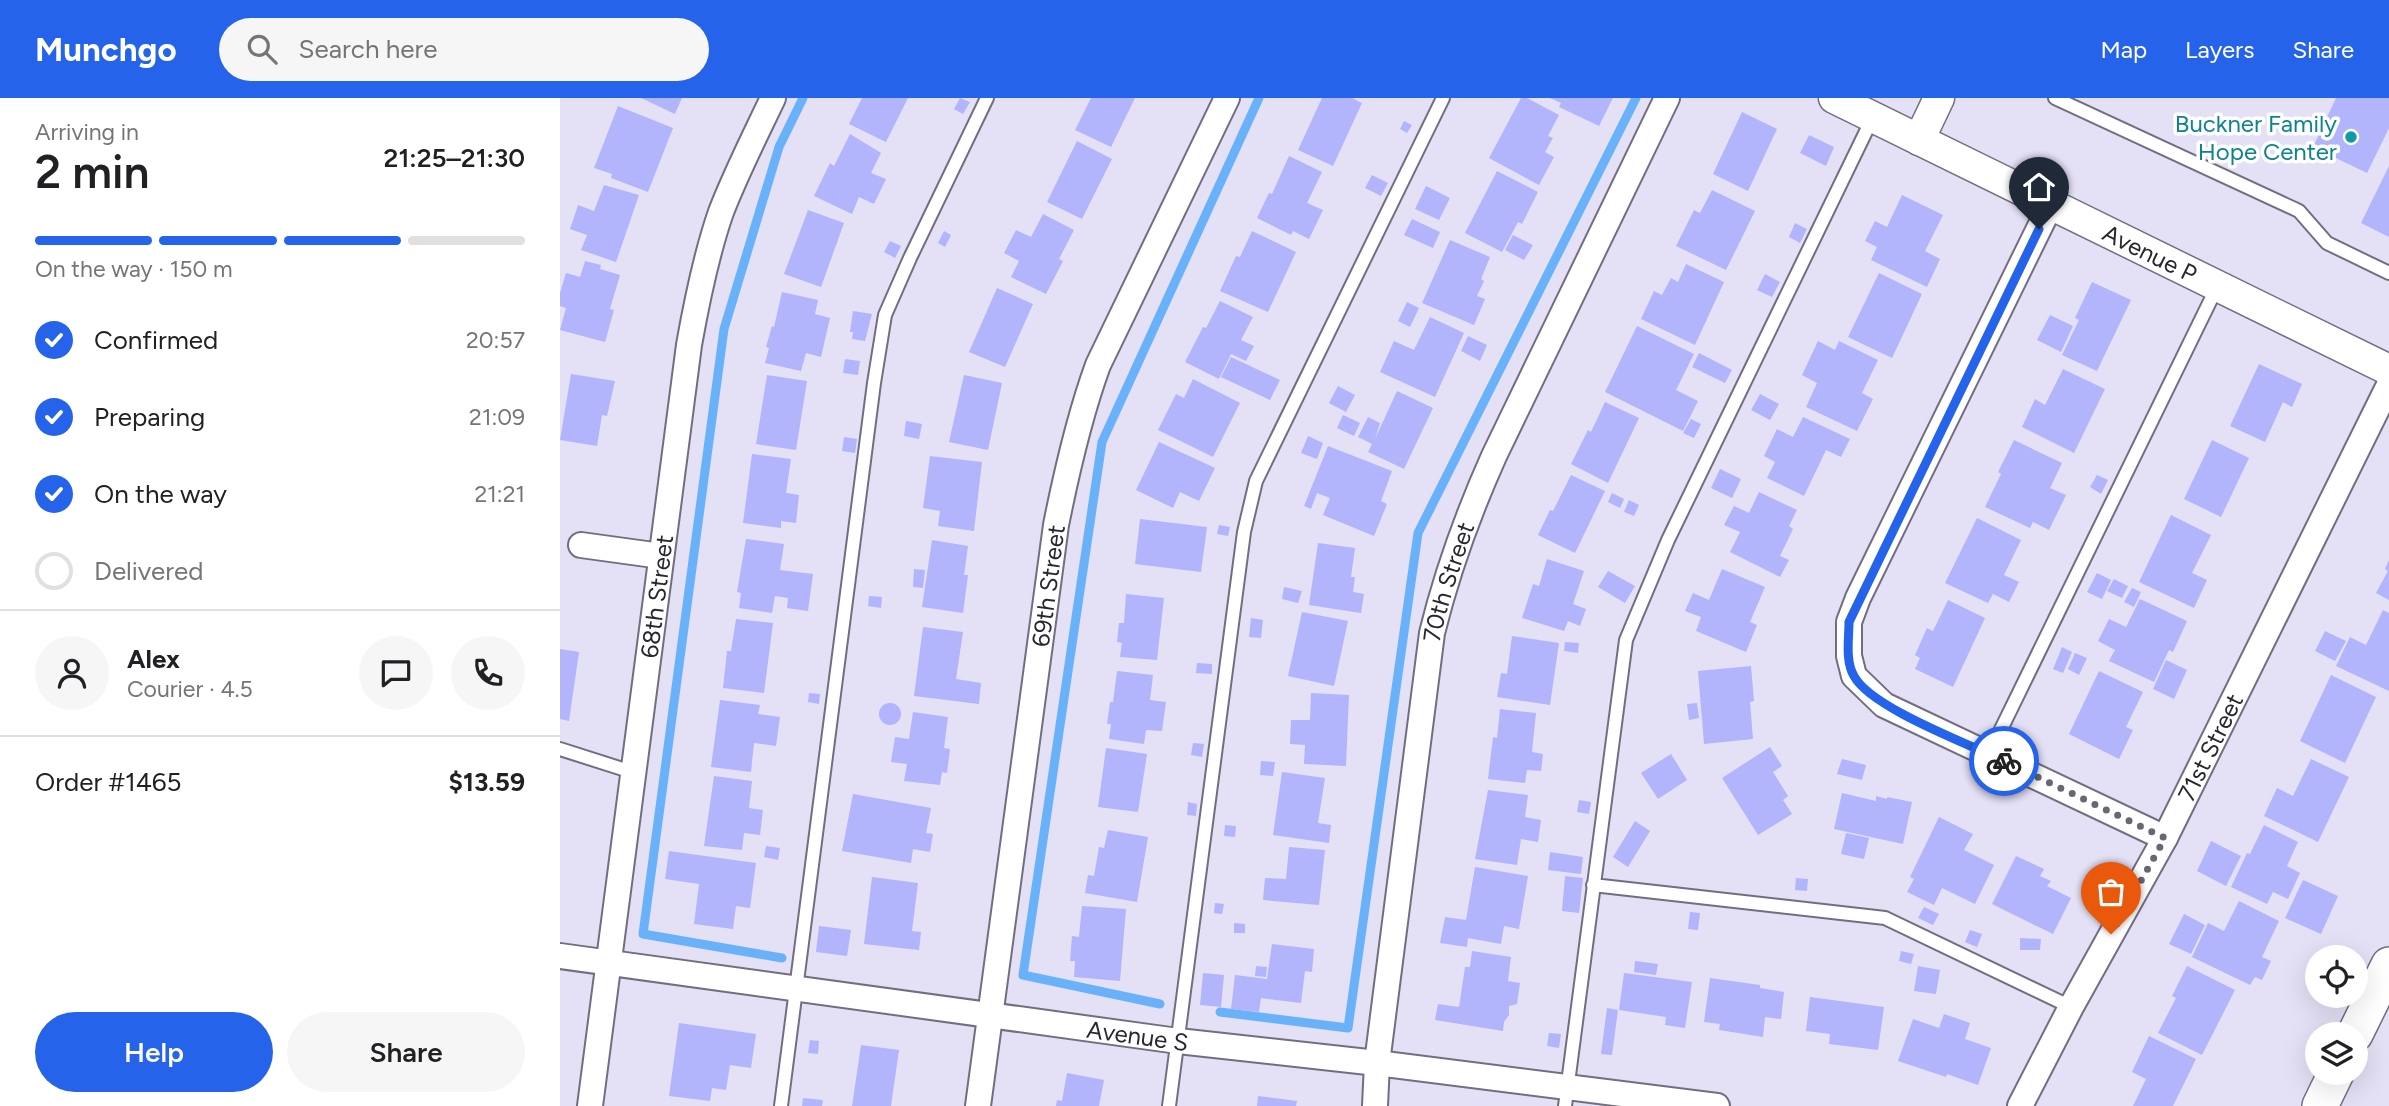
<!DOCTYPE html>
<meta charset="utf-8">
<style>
body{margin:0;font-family:Figtree,sans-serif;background:#f6f6f6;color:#202124;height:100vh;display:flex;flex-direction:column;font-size:26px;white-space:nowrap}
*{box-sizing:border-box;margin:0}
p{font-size:23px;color:#757577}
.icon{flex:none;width:38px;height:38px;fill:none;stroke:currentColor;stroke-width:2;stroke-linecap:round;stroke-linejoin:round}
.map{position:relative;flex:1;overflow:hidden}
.sheet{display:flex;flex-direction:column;background:#fff;width:560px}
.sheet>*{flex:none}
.tools{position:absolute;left:1745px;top:847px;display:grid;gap:14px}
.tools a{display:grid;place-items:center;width:63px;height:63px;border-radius:50%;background:#fff;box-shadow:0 7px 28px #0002;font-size:35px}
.pin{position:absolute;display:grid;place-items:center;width:60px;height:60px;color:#fff;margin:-72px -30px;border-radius:50% 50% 50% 0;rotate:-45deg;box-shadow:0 0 7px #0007}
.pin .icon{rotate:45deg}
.courier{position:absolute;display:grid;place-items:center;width:70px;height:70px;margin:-35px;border:5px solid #2563eb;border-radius:50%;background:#fff;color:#222;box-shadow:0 2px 9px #0007}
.summary em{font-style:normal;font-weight:600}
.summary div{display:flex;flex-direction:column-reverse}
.summary{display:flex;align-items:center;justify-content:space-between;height:119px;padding:0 35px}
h1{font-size:46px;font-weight:600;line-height:52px}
.bar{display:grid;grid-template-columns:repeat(4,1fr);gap:10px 7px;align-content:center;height:84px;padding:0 35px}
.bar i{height:9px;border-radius:5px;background:#e0e0e0}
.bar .active{background:#2563eb}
.bar p{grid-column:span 4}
.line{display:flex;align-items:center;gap:18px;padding:0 35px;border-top:2px solid #e0e0e0}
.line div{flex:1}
.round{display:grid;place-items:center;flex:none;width:74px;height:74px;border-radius:37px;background:#f6f6f6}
ol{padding:0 35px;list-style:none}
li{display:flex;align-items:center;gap:21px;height:77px}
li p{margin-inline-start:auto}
li .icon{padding:7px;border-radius:50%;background:#2563eb;color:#fff;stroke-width:4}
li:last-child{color:#757577}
li i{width:38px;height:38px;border:4px solid #e0e0e0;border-radius:50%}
.button{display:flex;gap:14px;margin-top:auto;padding:14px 35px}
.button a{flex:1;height:80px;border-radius:42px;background:#2563eb;color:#fff;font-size:28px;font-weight:600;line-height:80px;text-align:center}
.button a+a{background:#f6f6f6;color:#202124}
header{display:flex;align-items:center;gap:42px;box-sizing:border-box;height:98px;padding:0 35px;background:#2563eb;color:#fff}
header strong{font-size:33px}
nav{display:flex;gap:38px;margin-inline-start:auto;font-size:24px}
.search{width:490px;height:63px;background:#f6f6f6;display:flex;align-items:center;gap:18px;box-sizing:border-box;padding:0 24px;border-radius:38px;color:#757577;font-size:26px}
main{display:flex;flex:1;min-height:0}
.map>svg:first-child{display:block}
</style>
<header>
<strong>Munchgo</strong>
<div class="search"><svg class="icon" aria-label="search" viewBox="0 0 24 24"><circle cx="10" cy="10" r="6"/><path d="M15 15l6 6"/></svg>Search here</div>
<nav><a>Map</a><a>Layers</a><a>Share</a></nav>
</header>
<main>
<section class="sheet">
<div class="summary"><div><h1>2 min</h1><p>Arriving in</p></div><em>21:25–21:30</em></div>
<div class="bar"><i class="active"></i><i class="active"></i><i class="active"></i><i></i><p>On the way · 150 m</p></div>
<ol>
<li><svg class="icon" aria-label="check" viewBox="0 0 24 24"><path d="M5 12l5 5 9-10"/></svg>Confirmed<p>20:57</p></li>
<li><svg class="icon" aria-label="check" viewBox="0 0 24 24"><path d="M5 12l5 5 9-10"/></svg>Preparing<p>21:09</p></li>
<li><svg class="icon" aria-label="check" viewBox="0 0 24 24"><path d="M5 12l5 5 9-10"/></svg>On the way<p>21:21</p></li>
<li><i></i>Delivered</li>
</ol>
<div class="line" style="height:126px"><a class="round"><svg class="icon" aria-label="person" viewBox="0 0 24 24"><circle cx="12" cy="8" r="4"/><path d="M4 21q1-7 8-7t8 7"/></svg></a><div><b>Alex</b><p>Courier · 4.5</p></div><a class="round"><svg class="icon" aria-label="chat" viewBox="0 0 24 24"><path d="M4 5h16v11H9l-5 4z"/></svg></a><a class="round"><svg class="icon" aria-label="phone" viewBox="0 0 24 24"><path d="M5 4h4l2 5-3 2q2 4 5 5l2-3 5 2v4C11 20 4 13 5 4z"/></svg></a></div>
<div class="line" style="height:91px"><div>Order #1465</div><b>$13.59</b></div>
<div class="button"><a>Help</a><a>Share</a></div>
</section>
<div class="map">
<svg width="1829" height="1008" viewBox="0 0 1829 1008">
<rect width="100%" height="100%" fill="#e4e0f5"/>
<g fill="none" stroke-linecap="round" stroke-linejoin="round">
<!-- stream -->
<path stroke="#69b2fa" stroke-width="9" d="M222 860 83 836 164 231 219 49 243 0
M600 906 463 877 542 344 699 0
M660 914 788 930 858 435 1076 0"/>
</g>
<!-- building -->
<path fill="#b2b4fc" d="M81 0H122L115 16Z
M302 0H348L326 44 289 26Z
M400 0 410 4 403 16 394 11Z
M531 0H575L551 49 515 32Z
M762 0H792L802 5 773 68 738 52Z
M961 0H967L999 17 988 38 993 40 985 54 994 59 979 87 929 60Z
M990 0H1053L1039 28 999 9 1001 5Z
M1776 0H1829V30L1807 75 1753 49Z
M58 8 113 30 88 94 51 80 52 76 34 70Z
M1182 14 1217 31 1188 93 1153 76Z
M844 23 852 27 847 35 840 31Z
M290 36 321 55 311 75 326 81 314 106 299 99 292 116 254 98 270 65 274 68Z
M1249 37 1274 49 1266 68 1240 55Z
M517 43 552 61 522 121 487 104Z
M729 58 762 74 747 105 763 112 749 141 733 133 731 137 697 120 709 95 712 96Z
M1829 68V139L1801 125Z
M937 73 978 94 962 126 958 124 942 154 905 135Z
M812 77 828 85 821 98 805 90Z
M44 87 79 97 56 164 21 152 27 137 10 131 18 107 34 113Z
M866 88 890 100 879 122 855 111Z
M1152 92 1195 113 1166 172 1116 148 1134 112 1140 115Z
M1342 97 1383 117 1365 153 1380 161 1367 189 1311 162 1317 149 1305 143 1315 123 1327 129Z
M248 112 284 125 261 189 224 176Z
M483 116 514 132 499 161 503 163 486 196 451 179 459 163 444 155 456 132 471 139Z
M852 121 880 134 873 150 844 137Z
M1235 125 1247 131 1240 145 1229 139Z
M384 133 391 137 385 149 378 145Z
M692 133 736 154 708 214 660 193 676 158 680 159Z
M953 137 973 147 964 162 945 152Z
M890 142 930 159 921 181 924 183 917 198 925 201 914 227 862 205Z
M330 143 341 148 335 160 324 154Z
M25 163 41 167 40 171 60 177 50 211 54 212 45 244 0 232 6 210 0 208V195L6 175 20 179Z
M1126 166 1164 184 1135 247 1081 221 1094 193 1102 197 1111 180 1118 184Z
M1319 175 1362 196 1332 260 1288 239Z
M1205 176 1220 184 1212 199 1197 192Z
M1532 184 1571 202 1537 273 1502 257 1519 222 1515 220Z
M437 190 473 206 445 269 409 254Z
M222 194 258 202 255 216 270 220 261 259 246 255 241 273 205 265 209 250 206 249 212 228 214 229Z
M660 203 693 219 681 242 694 248 686 263 671 256 659 281 625 264 643 229 646 230Z
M847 204 859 210 850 229 838 223Z
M293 213 312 216 305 243 292 241 293 234H290Z
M1490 217 1513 228 1501 254 1477 242Z
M870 219 904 235 875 299 820 274 834 243 854 252Z
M1077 228 1134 256 1116 292 1138 303 1123 333 1045 294Z
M908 238 927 247 920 263 901 253Z
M1258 243 1275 252 1279 243 1318 262 1302 295 1313 301 1297 333 1246 309 1257 285 1242 277Z
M1139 255 1172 272 1165 285 1132 269Z
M671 259 720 282 710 302 661 279Z
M285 261 300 263 298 277 283 275Z
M1699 266 1742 286 1732 309 1723 304 1705 344 1670 328Z
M1503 271 1545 291 1514 355 1462 329 1475 301 1485 307Z
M11 276 55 283 47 318 42 317 37 348 0 342Z
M207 277 247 283 236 352 196 346Z
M404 277 442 285 428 352 389 344Z
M633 281 680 305 653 359 598 332 616 296 624 300Z
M778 288 795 297 786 314 769 305Z
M837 293 873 310 844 371 808 354 812 346 798 339 808 319 820 325 815 341Z
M1200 296 1219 306 1210 322 1191 312Z
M1045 304 1079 320 1048 385 1011 366 1028 332 1031 334Z
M783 317 800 325 794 338 777 330Z
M1243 319 1290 341 1281 359 1266 352 1244 398 1207 380 1215 364 1204 358 1217 331 1233 339Z
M1131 321 1141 326 1134 340 1123 335Z
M346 323 362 326 359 341 344 338Z
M748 338 763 345 757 361 741 355Z
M284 339 297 341 295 355 282 353Z
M1454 342 1502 365 1490 390 1506 397 1489 432 1473 424 1470 430 1425 409 1441 376 1438 374Z
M1652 342 1689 360 1661 419 1624 401Z
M599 344 655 370 639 403 620 394 613 410 576 392Z
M768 348 832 373 821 403 827 406 814 438 763 417 770 400 757 395 751 411 744 408Z
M192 356 231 361 226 395 239 397 236 425 221 423V430L183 425Z
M370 358 422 364 414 433 378 428 380 413 363 410Z
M1160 371 1181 381 1172 400 1151 390Z
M1011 377 1045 393 1015 455 978 437 990 412 993 413Z
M1537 377 1548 382 1541 396 1530 389Z
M1199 394 1237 412 1229 428 1233 431 1220 458 1229 462 1220 479 1170 454 1180 434 1164 427 1174 408 1189 415Z
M1052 395 1064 401 1060 410 1048 404Z
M1069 402 1079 407 1074 418 1064 414Z
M1611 417 1651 437 1632 475 1647 482 1634 510 1579 484Z
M1417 420 1461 442 1444 477 1459 484 1449 504 1433 496 1428 505 1385 485Z
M580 421 647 429 641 474 575 466Z
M659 427 670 429 668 438 657 436Z
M186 441 224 446 220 472 253 476 248 513 227 510 228 500 215 498 212 515 179 510 181 495 177 494Z
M372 442 408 448 404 477H408L403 515 362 509Z
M758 445 795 450 791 479H795L793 494 804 496 801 515 749 507Z
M987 461 1024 473 1013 506 1026 511 1020 528 1008 523 1004 533 962 520 973 486 979 488Z
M1829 462V502L1816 495 1828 473 1825 471Z
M354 471 365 472 363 490 353 489Z
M1162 471 1205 489 1190 524 1197 527 1186 554 1136 533 1141 519 1125 513 1133 495 1149 502Z
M1048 473 1075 488 1065 505 1038 489Z
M1537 475 1551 482 1542 501 1527 494Z
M1554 481 1568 488 1562 500 1547 493Z
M724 489 742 493 738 505 722 501Z
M1572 490 1581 494 1574 509 1564 504Z
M566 496 604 500 597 562 560 559 562 545 557 544 559 525H564Z
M309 498 322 499 321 510 308 508Z
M1580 501 1627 523 1613 554 1609 552 1594 584 1549 563 1555 552 1538 543 1549 521 1566 529Z
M1388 502 1425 520 1393 589 1355 571 1360 560 1355 557 1367 530 1373 533Z
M1823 512 1829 515V593L1776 568 1790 539 1806 547Z
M742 514 788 523 774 588 728 578Z
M691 520 703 522 701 540 689 539Z
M176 521 213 525 204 595 163 590 167 553H171Z
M363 529 403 534 396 581 421 585 419 606 354 598Z
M1765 533 1786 543 1775 563 1755 553Z
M952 538 999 545 990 607 937 599 941 575 947 576Z
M1005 544 1019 545 1018 555 1004 553Z
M1502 549 1512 554 1503 575 1493 571Z
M0 551 19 554 9 623 0 621Z
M1515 555 1527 560 1519 577 1508 571Z
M1606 562 1627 572 1614 601 1593 591Z
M637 565 652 566V576L636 575Z
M1191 568 1194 603 1190 604 1193 641 1144 646 1138 573Z
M557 573 593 577 590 602 606 604 602 633 586 632 584 646 549 641 551 626H547L550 604H553Z
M1539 573 1583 594 1566 629 1573 632 1559 661 1509 636Z
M1771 577 1816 599 1785 665 1740 643Z
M249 595 260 596 259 606 248 604Z
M751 595 789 597 786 668 744 666 745 647 730 646 731 622H750Z
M160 602 200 607 198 616 220 619 216 648 194 645 191 674 151 669Z
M1137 605 1139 620 1129 622 1127 606Z
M319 616a11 11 0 1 1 22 0a11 11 0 1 1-22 0Z
M940 611 976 615 972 654 983 656 981 673 967 672 965 685 928 681 933 639 937 640Z
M353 614 388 619 384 650 390 651 387 675 382 674 380 687 344 683 347 666 331 664 335 639 349 641Z
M633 645 644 646 642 659 631 657Z
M1210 649 1222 668 1213 674 1228 698 1223 702 1232 716 1198 737 1162 680Z
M546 650 587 656 578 714 538 709Z
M1111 656 1127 682 1098 701 1081 675Z
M1282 661 1306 667 1302 682 1277 676Z
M1751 661 1789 679 1758 744 1704 718 1717 690 1733 698Z
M701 663 715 664 713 678 700 677Z
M722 674 765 680 758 725 771 727 769 745 713 737Z
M154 678 192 683 189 710 203 712 200 737 184 735 182 752 144 748Z
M928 692 968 697 965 719 981 722 978 744 961 741 957 767 915 761Z
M1282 695 1316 703V698L1327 701V699L1352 704 1343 746 1274 731Z
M293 696 371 710 366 735 373 736 370 754 353 751 351 765 282 753Z
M1019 702 1031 704 1029 716 1017 714Z
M628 704 637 706 636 718 627 717Z
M1379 719 1413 736 1404 752 1434 767 1415 806 1382 790 1374 807 1347 794 1354 781 1350 779Z
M1075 723 1090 733 1068 769 1053 759Z
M665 727 676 728 675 739 664 738Z
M1704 727 1738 744 1727 768 1740 775 1728 801 1713 794 1707 806 1671 789 1687 755 1690 756Z
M548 732 588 739 577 804 525 795 528 777 534 778 539 749 544 750Z
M1286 735 1309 740 1304 761 1281 756Z
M1651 743 1681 758 1666 788 1637 773Z
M206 748 220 750 218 762 204 759Z
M729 749 765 752 759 807 703 802 705 780 726 781Z
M109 753 196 765 190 810 176 808 173 831 134 826 139 786 105 781Z
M990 754 1023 759 1021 776 988 772Z
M1456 758 1484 771 1480 778 1491 783 1487 788 1511 800 1493 836 1432 806Z
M915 769 968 778 959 831 944 828 941 846 908 840 907 849 880 845 885 819 906 822Z
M1005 778 1023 780 1019 815 1002 813Z
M312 779 358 785 352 833 361 834 359 852 304 846Z
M1236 780 1248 781 1247 793 1235 792Z
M1743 782 1778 798 1761 836 1725 820Z
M1679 803 1719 823 1702 859 1711 863 1702 882 1695 879 1690 887 1632 859 1648 825 1664 833Z
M655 805 664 806 662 816 654 815Z
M522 808 566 811 560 883 514 879 515 863H510L512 838 519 839Z
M1364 809 1379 816 1373 827 1358 820Z
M1130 814 1140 815 1138 832 1128 831Z
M1624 816 1645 827 1631 856 1609 846Z
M674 825 685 826V835H674Z
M259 828 291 832 287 858 256 854Z
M1410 832 1422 836 1417 849 1405 844Z
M1460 840 1481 841 1480 852H1460Z
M712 846 754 851 752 874 745 873 741 905 701 900 699 914 671 911 675 877 707 881Z
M912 853 951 859 948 883 960 885 957 906 949 908V917L944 924 943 933 875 922 878 906 899 909 905 869H910Z
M1341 853 1354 856 1351 866 1339 863Z
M1075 863 1098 866 1096 877 1074 874Z
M696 868 707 869 706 879 695 878Z
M1358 868 1380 872 1376 896 1354 893Z
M1627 868 1675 892 1642 957 1598 935 1616 900 1612 898Z
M643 875 664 877 661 909 640 907Z
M1064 875 1132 884 1125 930 1105 927 1106 919 1059 912Z
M1150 880 1200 887V890L1224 894 1221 921 1205 919 1203 939 1159 932 1160 926 1144 924Z
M1250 899 1324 909 1318 952 1269 946 1270 936 1246 933Z
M1047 910 1058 912 1052 957 1041 956Z
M1384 916 1410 925 1405 941 1431 950 1418 987 1387 976 1386 979 1338 963 1353 921 1379 930Z
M119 925 196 936 191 970 170 967 166 992 152 990 150 1003 109 998Z
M989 935 1001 936 999 950 987 948Z
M1589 938 1636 961 1613 1008H1573L1586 981 1572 974Z
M250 942 259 943 258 956 248 955Z
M301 947 339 952 331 1008H292Z
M507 975 544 982 539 1008H496L497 1002 502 1003Z
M698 998 737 1003 736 1008H697Z
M243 1000 263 1002 262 1008H242Z"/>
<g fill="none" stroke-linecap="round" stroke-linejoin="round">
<defs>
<path id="service" d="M1495 0 1739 113 1767 145 1829 175
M0 651 72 674
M1429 656 1657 189
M1033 787 1325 820 1511 909
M221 1008 314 285 325 217 350 160 427 0
M609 1008 684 434 696 383 883 0
M1005 1008 1066 542 1108 442 1313 19"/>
<g id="minor">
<path d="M1491 106 1298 500 1289 524V558L1294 578 1324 607 1605 740"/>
<path d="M21 447 101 458"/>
<path id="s1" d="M0 858 618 943 817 965 1157 1008"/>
<path id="s2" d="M30 1008 129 247C137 202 146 157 161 114 176 75 195 38 213 0"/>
<path id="s3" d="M418 1008 496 427C507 372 519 319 538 267L667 0"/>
<path id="s4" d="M815 1008 817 965 872 535C887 474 908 416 934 358L1107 0"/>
<path id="s5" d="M1460 1008 1511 909 1605 740 1829 287"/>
</g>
<g id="tertiary">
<path id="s6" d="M1274 0 1829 272"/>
<path d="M1359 42 1379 0"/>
</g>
<path id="secondary" d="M1795 936 1829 867
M1760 1008 1776 975"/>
</defs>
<!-- service casing -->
<use href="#service" stroke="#726e80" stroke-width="16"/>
<!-- minor casing -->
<use href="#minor" stroke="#726e80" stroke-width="28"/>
<!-- tertiary casing -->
<use href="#tertiary" stroke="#726e80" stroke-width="33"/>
<!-- secondary casing -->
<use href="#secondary" stroke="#726e80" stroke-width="38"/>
<!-- service -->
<use href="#service" stroke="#fff" stroke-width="12"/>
<!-- minor -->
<use href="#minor" stroke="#fff" stroke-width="24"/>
<!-- tertiary -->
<use href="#tertiary" stroke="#fff" stroke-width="30"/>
<!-- secondary -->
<use href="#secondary" stroke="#fff" stroke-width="35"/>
</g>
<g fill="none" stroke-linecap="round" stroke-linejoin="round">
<!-- done -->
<path stroke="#6a6774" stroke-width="7" stroke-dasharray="0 12.6" d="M1444 663 1605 740 1551 836"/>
<!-- route -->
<path stroke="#2563eb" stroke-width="9" d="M1444 663C1409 646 1311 610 1294 578 1285 563 1289 540 1289 524L1479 131"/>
</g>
<!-- markers -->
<circle fill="#0f9aa8" stroke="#fff" stroke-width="2.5" cx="1791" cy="39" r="7"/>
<g text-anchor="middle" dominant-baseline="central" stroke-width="7" stroke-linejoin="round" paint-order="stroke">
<!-- culture labels -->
<g font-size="24" fill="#0d838f" stroke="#fff" text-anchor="end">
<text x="1777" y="25">Buckner Family<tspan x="1777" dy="28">Hope Center</tspan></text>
</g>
<!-- street labels -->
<g font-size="24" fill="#28262e" stroke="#fff">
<text stroke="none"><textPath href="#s6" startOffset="352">Avenue P</textPath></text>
<text stroke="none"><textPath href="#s4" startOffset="530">70th Street</textPath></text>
<text stroke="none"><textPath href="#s3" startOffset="525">69th Street</textPath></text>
<text stroke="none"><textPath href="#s2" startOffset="514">68th Street</textPath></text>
<text stroke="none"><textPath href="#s5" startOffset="406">71st Street</textPath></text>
<text stroke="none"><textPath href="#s1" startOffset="583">Avenue S</textPath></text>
</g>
</g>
</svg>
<div class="tools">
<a><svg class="icon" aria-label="locate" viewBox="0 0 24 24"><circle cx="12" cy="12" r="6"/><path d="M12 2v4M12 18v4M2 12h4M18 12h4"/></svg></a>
<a><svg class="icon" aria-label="layers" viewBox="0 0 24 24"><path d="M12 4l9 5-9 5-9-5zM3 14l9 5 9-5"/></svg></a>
</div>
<div class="pin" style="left:1551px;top:836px;background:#ea580c"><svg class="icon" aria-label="bag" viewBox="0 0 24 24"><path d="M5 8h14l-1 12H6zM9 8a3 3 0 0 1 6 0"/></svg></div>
<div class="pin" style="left:1479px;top:131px;background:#1f2937"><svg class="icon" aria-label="home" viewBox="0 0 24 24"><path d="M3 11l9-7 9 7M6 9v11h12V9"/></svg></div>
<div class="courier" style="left:1444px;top:663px"><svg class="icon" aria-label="bike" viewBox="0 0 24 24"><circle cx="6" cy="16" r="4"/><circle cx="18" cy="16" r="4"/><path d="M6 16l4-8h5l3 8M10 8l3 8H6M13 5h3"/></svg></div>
</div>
</main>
